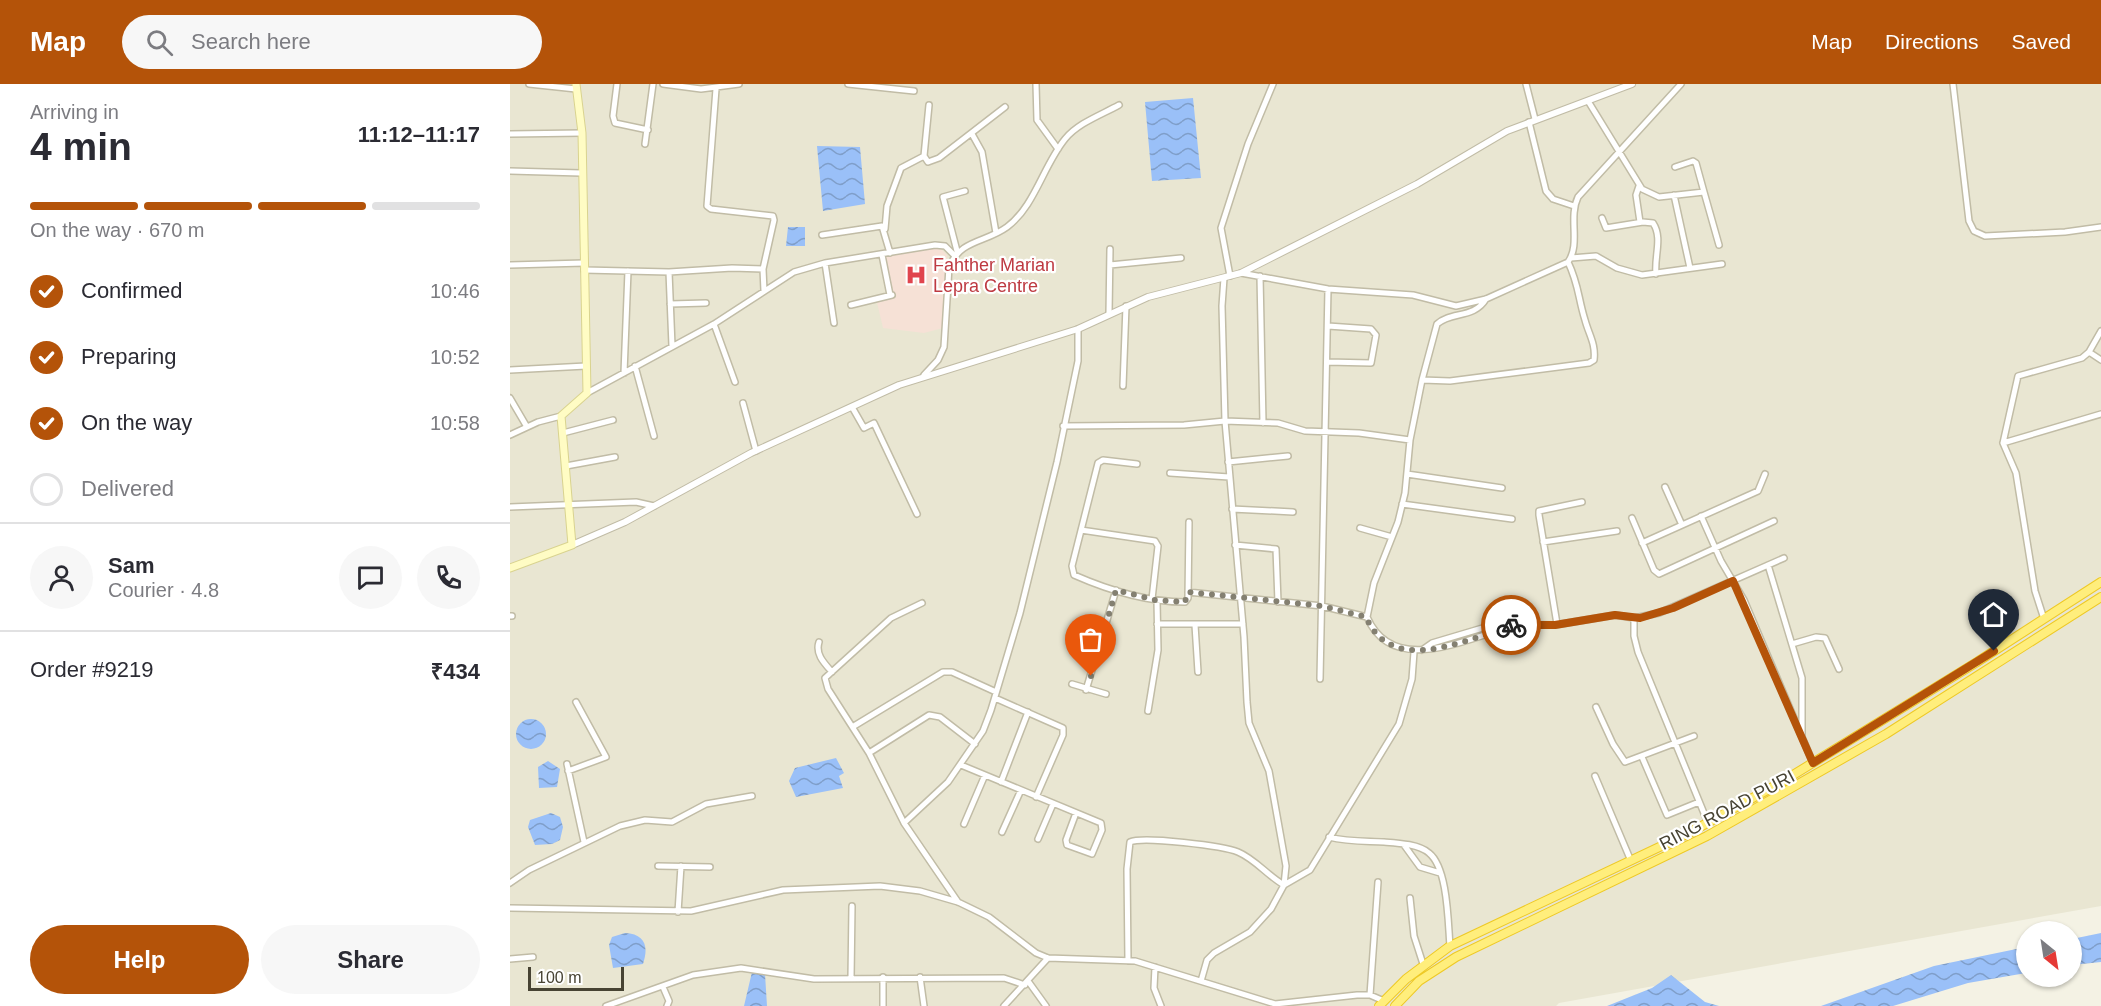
<!DOCTYPE html>
<meta charset="utf-8">
<style>
body{margin:0;font-family:Helvetica,sans-serif;background:#f7f7f7;color:#2b2b33;height:100vh;display:flex;flex-direction:column;font-size:22px;white-space:nowrap}
*{box-sizing:border-box;margin:0}
p{font-size:20px;color:#7c7c81}
.icon{flex:none;width:33px;height:33px;fill:none;stroke:currentColor;stroke-width:2;stroke-linecap:round;stroke-linejoin:round}
.map{position:relative;flex:1;overflow:hidden}
.details{display:flex;flex-direction:column;background:#fff;width:510px}
.details>*{flex:none}
.needle{width:39px;rotate:150deg}
.controls{position:absolute;left:1506px;top:837px;display:grid;gap:12px}
.controls a{display:grid;place-items:center;width:66px;height:66px;border-radius:50%;background:#fff;box-shadow:0 2px 4px #0004;font-size:30px}
.scale{position:absolute;left:18px;bottom:15px;width:96px;box-sizing:border-box;padding-left:6px;border:3px solid #474333;border-top:0;font-size:16px;line-height:21px;white-space:nowrap;color:#474333;-webkit-text-stroke:4px #fff;paint-order:stroke}
.pin{position:absolute;display:grid;place-items:center;width:51px;height:51px;color:#fff;margin:-62px -26px;border-radius:50% 50% 50% 0;rotate:-45deg;box-shadow:0 0 6px #0007}
.pin .icon{rotate:45deg}
.courier{position:absolute;display:grid;place-items:center;width:60px;height:60px;margin:-30px;border:4px solid #b45309;border-radius:50%;background:#fff;color:#222;box-shadow:0 2px 8px #0007}
.head em{font-style:normal;font-weight:600}
.head div{display:flex;flex-direction:column-reverse}
.head{display:flex;align-items:center;justify-content:space-between;height:102px;padding:0 30px}
h1{font-size:39px;font-weight:600;line-height:45px}
.bar{display:grid;grid-template-columns:repeat(4,1fr);gap:9px 6px;align-content:center;height:72px;padding:0 30px}
.bar i{height:8px;border-radius:4px;background:#e1e1e2}
.bar .on{background:#b45309}
.bar p{grid-column:span 4}
.line{display:flex;align-items:center;gap:15px;padding:0 30px;border-top:2px solid #e1e1e2}
.line div{flex:1}
.round{display:grid;place-items:center;flex:none;width:63px;height:63px;border-radius:32px;background:#f7f7f7}
ol{padding:0 30px;list-style:none}
li{display:flex;align-items:center;gap:18px;height:66px}
li p{margin-inline-start:auto}
li .icon{padding:6px;border-radius:50%;background:#b45309;color:#fff;stroke-width:4}
li:last-child{color:#7c7c81}
li i{width:33px;height:33px;border:3px solid #e1e1e2;border-radius:50%}
.cta{display:flex;gap:12px;margin-top:auto;padding:12px 30px}
.cta a{flex:1;height:69px;border-radius:36px;background:#b45309;color:#fff;font-size:24px;font-weight:600;line-height:69px;text-align:center}
.cta a+a{background:#f7f7f7;color:#2b2b33}
header{display:flex;align-items:center;gap:36px;box-sizing:border-box;height:84px;padding:0 30px;background:#b45309;color:#fff}
header strong{font-size:28px}
nav{display:flex;gap:33px;margin-inline-start:auto;font-size:21px}
.search{width:420px;height:54px;background:#f7f7f7;display:flex;align-items:center;gap:15px;box-sizing:border-box;padding:0 21px;border-radius:33px;color:#7c7c81;font-size:22px}
main{display:flex;flex:1;min-height:0}
.map>svg:first-child{display:block}
</style>
<header>
<strong>Map</strong>
<div class="search"><svg class="icon" aria-label="search" viewBox="0 0 24 24"><circle cx="10" cy="10" r="6"/><path d="M15 15l6 6"/></svg>Search here</div>
<nav><a>Map</a><a>Directions</a><a>Saved</a></nav>
</header>
<main>
<section class="details">
<div class="head"><div><h1>4 min</h1><p>Arriving in</p></div><em>11:12–11:17</em></div>
<div class="bar"><i class="on"></i><i class="on"></i><i class="on"></i><i></i><p>On the way · 670 m</p></div>
<ol>
<li><svg class="icon" aria-label="check" viewBox="0 0 24 24"><path d="M5 12l5 5 9-10"/></svg>Confirmed<p>10:46</p></li>
<li><svg class="icon" aria-label="check" viewBox="0 0 24 24"><path d="M5 12l5 5 9-10"/></svg>Preparing<p>10:52</p></li>
<li><svg class="icon" aria-label="check" viewBox="0 0 24 24"><path d="M5 12l5 5 9-10"/></svg>On the way<p>10:58</p></li>
<li><i></i>Delivered</li>
</ol>
<div class="line" style="height:108px"><a class="round"><svg class="icon" aria-label="person" viewBox="0 0 24 24"><circle cx="12" cy="8" r="4"/><path d="M4 21q1-7 8-7t8 7"/></svg></a><div><b>Sam</b><p>Courier · 4.8</p></div><a class="round"><svg class="icon" aria-label="chat" viewBox="0 0 24 24"><path d="M4 5h16v11H9l-5 4z"/></svg></a><a class="round"><svg class="icon" aria-label="phone" viewBox="0 0 24 24"><path d="M5 4h4l2 5-3 2q2 4 5 5l2-3 5 2v4C11 20 4 13 5 4z"/></svg></a></div>
<div class="line" style="height:78px"><div>Order #9219</div><b>₹434</b></div>
<div class="cta"><a>Help</a><a>Share</a></div>
</section>
<div class="map">
<svg width="1591" height="922" viewBox="0 0 1591 922">
<defs>
<pattern id="water-waves" width="16" height="10" patternUnits="userSpaceOnUse" patternTransform="scale(1.5)"><rect width="16" height="10" fill="#9ac0f8"/><path d="M0 5q4-4 8 0t8 0" fill="none" stroke="#7f9ec9"/></pattern>
</defs>
<rect width="100%" height="100%" fill="#f4f2e4"/>
<!-- residential -->
<path fill="#e9e6d2" d="M0 0H1591V822L1049 919 1046 922H0Z"/>
<!-- medical -->
<path fill="#f6e1d6" d="M429 163 437 171 433 244 414 249 373 244 366 214 381 209 373 172Z"/>
<!-- water -->
<path fill="url(#water-waves)" d="M683 14 691 94 642 97 635 18Z
M307 62 350 63 355 120 313 127Z
M278 143H295V162H276Z
M6 650a15 15 0 1 1 30 0a15 15 0 1 1-30 0Z
M326 674 334 689 329 692 333 704 286 713 279 697 285 684Z
M38 677 50 685 47 703 29 704 28 683Z
M41 729 50 733 53 743 50 756 42 760 25 761 18 743 20 736Z
M115 849C135 850 139 862 133 880L103 884 99 861 102 853Z
M1591 849V878L1562 881V855Z
M1516 863V889L1458 899 1383 922H1311L1424 882Z
M242 888 255 890 257 922H234Z
M1161 891 1195 918 1209 922H1097L1142 904Z"/>
<g fill="none" stroke-linecap="round" stroke-linejoin="round">
<defs>
<path id="minor" d="M19 0 66 5
M107 0 103 32 105 39 138 46
M153 0 191 5 229 0
M338 0 404 7
M526 0 527 36 548 65
M1016 0 1025 35
M1443 0 1459 137 1464 147 1475 152 1555 148 1591 143
M206 5 197 122 201 125 263 132 264 136 253 185 254 207
M1078 17 1132 105 1149 113 1194 108 1209 161
M419 21 414 72 418 78 429 74 495 23
M1019 38 1036 107 1043 115 1064 122
M0 50 72 49
M462 50 472 68 486 149
M135 60 143 0
M1165 83 1183 77 1186 79 1194 108
M0 87 71 89
M1129 102 1126 111 1130 138
M1164 111 1180 184
M1092 134 1096 144 1133 138 1143 139C1153 154 1144 172 1146 190
M375 145 377 122 391 84 414 72
M312 151 372 142 380 169
M447 167 433 113 455 107
M372 171 380 211
M1061 174 1086 172 1107 184 1132 191 1212 180
M315 179 324 239
M0 181 74 179
M600 181 671 174
M74 186 159 188 222 184 253 185
M159 188 162 262
M731 189 818 205 903 211 946 222 976 215 1058 178C1071 160 1058 134 1068 113L1171 0
M720 192 711 144 738 60 763 0
M750 192 753 339
M160 220 196 219
M341 221 382 211
M599 230 600 165
M204 240 225 298
M1579 268 1591 276
M817 278 861 279 866 251 861 245 818 242
M125 282 144 352
M0 286 76 282
M114 289 118 187
M414 291 428 276 434 263 439 183C451 155 475 159 497 143 525 122 533 82 555 55 568 39 591 31 609 21
M912 296 927 240C941 227 964 235 976 215
M613 302 616 222
M77 309 204 240 284 188 315 179 425 161 435 162 444 171
M0 314 17 343
M233 319 246 367
M342 323 354 344 364 339 407 430
M553 342 674 341 715 337 768 339 795 347 849 349 900 356
M53 349 103 336
M0 351 28 338 51 332
M1493 359 1591 330
M718 378 778 372
M627 380 593 376 588 379 562 482 564 491C598 506 638 518 675 518L678 514 679 438
M56 382 105 373
M660 389 719 393
M897 390 992 404
M1155 403 1172 441
M892 420 1002 435
M0 423 126 418 144 422
M722 425 783 428
M1191 432 1211 477 1234 516 1303 679
M1122 434 1144 486 1149 490 1264 437
M850 444 882 453
M571 446 645 457 648 462 642 515
M1033 458 1107 447
M1132 459 1248 407 1255 390
M725 461 766 465 768 518
M1258 481 1292 594V651
M678 508 812 522 857 533C881 589 947 559 990 546L997 542
M0 532H2
M857 533 864 499 888 438 895 409 900 356 912 296 940 297 1079 279 1084 276C1086 260 1079 251 1075 236 1068 214 1069 201 1058 178
M1124 534V552L1128 568 1198 739
M1534 535 1525 507 1506 389 1493 359 1508 292 1572 274 1579 268 1591 247
M647 540H733
M1047 540 1029 431V427L1072 418
M685 541 688 588
M309 558C305 570 314 579 322 588
M1282 560 1306 553 1315 554 1329 585
M912 566 922 559 986 540 1045 541 1105 531 1124 534 1149 529 1274 474
M810 595 818 205
M562 600 596 610
M576 606 606 506
M485 614 553 644V651L526 713
M1086 623 1103 660 1115 678 1184 652
M638 627 648 566 647 517
M344 642 433 588H442L486 608
M359 669 419 631 430 633 465 660
M1132 673 1157 731 1189 718
M57 680 74 758
M451 681 591 739 592 746 582 770 557 761 556 756 566 729
M58 687 96 673 66 618
M1085 692 1121 777
M491 698 518 628
M394 739 359 669 318 605 315 594 381 534 412 519
M454 740 475 691
M492 748 511 706
M819 753C838 758 855 757 874 758 888 759 909 760 919 769 938 784 938 839 940 862
M528 755 543 720
M894 761 910 783 930 789
M148 782 200 783
M0 799 19 786 110 742 135 736 162 738 196 720 242 712
M900 814 904 852 913 880
M448 818 394 739 438 698 473 647 481 626 510 529 547 378 568 277V245
M0 824 181 827 273 806 370 802 410 807 448 818 479 833 526 869 538 874 625 877 765 920 847 911H860L874 917
M168 828 171 782
M0 875 23 873
M618 877 617 785 620 758C633 752 714 762 728 768 745 775 758 792 774 801L800 786 889 640 902 595 904 568
M645 883 644 904 651 922
M410 893 414 922
M341 894 342 822
M518 897 536 922
M691 897 697 876 704 869 740 848 761 825 774 801 776 782 759 687 739 639 737 618 734 553 715 337 712 222 714 194
M153 903 159 917 157 922
M860 911 868 798
M96 922 183 891 231 884 304 895 494 894 515 901
M373 922V893
M494 922 538 874"/>
<path id="tertiary" d="M62 461 115 438 241 369 389 301 568 245 638 213 731 189 907 100 997 47 1122 0"/>
<path id="secondary" d="M0 484 62 461 51 332 77 309 72 49 66 0"/>
<path id="trunk" d="M869 922 896 895 940 862 1179 749 1270 699 1467 578 1591 498
M885 922 909 897 946 873 1197 752 1376 650 1591 513"/>
</defs>
<!-- minor casing -->
<use href="#minor" stroke="#c1bca6" stroke-width="8"/>
<!-- tertiary casing -->
<use href="#tertiary" stroke="#c1bca6" stroke-width="8"/>
<!-- secondary casing -->
<use href="#secondary" stroke="#d9d38f" stroke-width="9"/>
<!-- trunk casing -->
<use href="#trunk" stroke="#eec925" stroke-width="10"/>
<!-- minor -->
<use href="#minor" stroke="#fff" stroke-width="5"/>
<!-- tertiary -->
<use href="#tertiary" stroke="#fff" stroke-width="6"/>
<!-- secondary -->
<use href="#secondary" stroke="#fffcc4" stroke-width="7"/>
<!-- trunk -->
<use href="#trunk" stroke="#ffee7c" stroke-width="8"/>
</g>
<g fill="none" stroke-linecap="round" stroke-linejoin="round">
<!-- done -->
<path stroke="#848071" stroke-width="6" stroke-dasharray="0 10.8" d="M581 592 606 506 645 516 675 518 678 508 812 522 856 533C880 588 942 561 984 548 991 546 995 542 1001 541"/>
<!-- route -->
<path stroke="#b45309" stroke-width="8" d="M1001 541H1045L1105 531 1130 534 1163 524 1223 497 1303 679 1484 567"/>
</g>
<!-- icons -->
<defs>
<symbol id="hospital-bare" viewBox="-9 -9 18 18"><path d="M-5-5h3v3.5h4V-5h3V5h-3V1.5h-4V5h-3Z" fill="#e0444e" stroke="#fff" stroke-width="2.5" paint-order="stroke"/></symbol>
</defs>
<g fill-rule="evenodd">
<use href="#hospital-bare" x="391" y="176" width="30" height="30"/>
</g>
<g text-anchor="middle" dominant-baseline="central" stroke-width="4.5" stroke-linejoin="round" paint-order="stroke">
<!-- health labels -->
<g font-size="18" fill="#be3a42" stroke="#fff" text-anchor="start">
<text x="423" y="181">Fahther Marian<tspan x="423" dy="21">Lepra Centre</tspan></text>
</g>
<!-- street labels -->
<g font-size="18" fill="#474333" stroke="#fff">
<text transform="translate(1217 726) rotate(-28)">RING ROAD PURI</text>
</g>
</g>
</svg>
<div class="controls">
<a><svg class="needle" viewBox="-14 -14 28 28"><path d="M0-13l5 13h-10z" fill="#e53935"/><path d="M0 13l5-13h-10z" fill="#7c7c81"/></svg></a>
</div>
<div class="scale">100 m</div>
<div class="pin" style="left:581px;top:592px;background:#ea580c"><svg class="icon" aria-label="bag" viewBox="0 0 24 24"><path d="M5 8h14l-1 12H6zM9 8a3 3 0 0 1 6 0"/></svg></div>
<div class="pin" style="left:1484px;top:567px;background:#1f2937"><svg class="icon" aria-label="home" viewBox="0 0 24 24"><path d="M3 11l9-7 9 7M6 9v11h12V9"/></svg></div>
<div class="courier" style="left:1001px;top:541px"><svg class="icon" aria-label="bike" viewBox="0 0 24 24"><circle cx="6" cy="16" r="4"/><circle cx="18" cy="16" r="4"/><path d="M6 16l4-8h5l3 8M10 8l3 8H6M13 5h3"/></svg></div>
</div>
</main>
